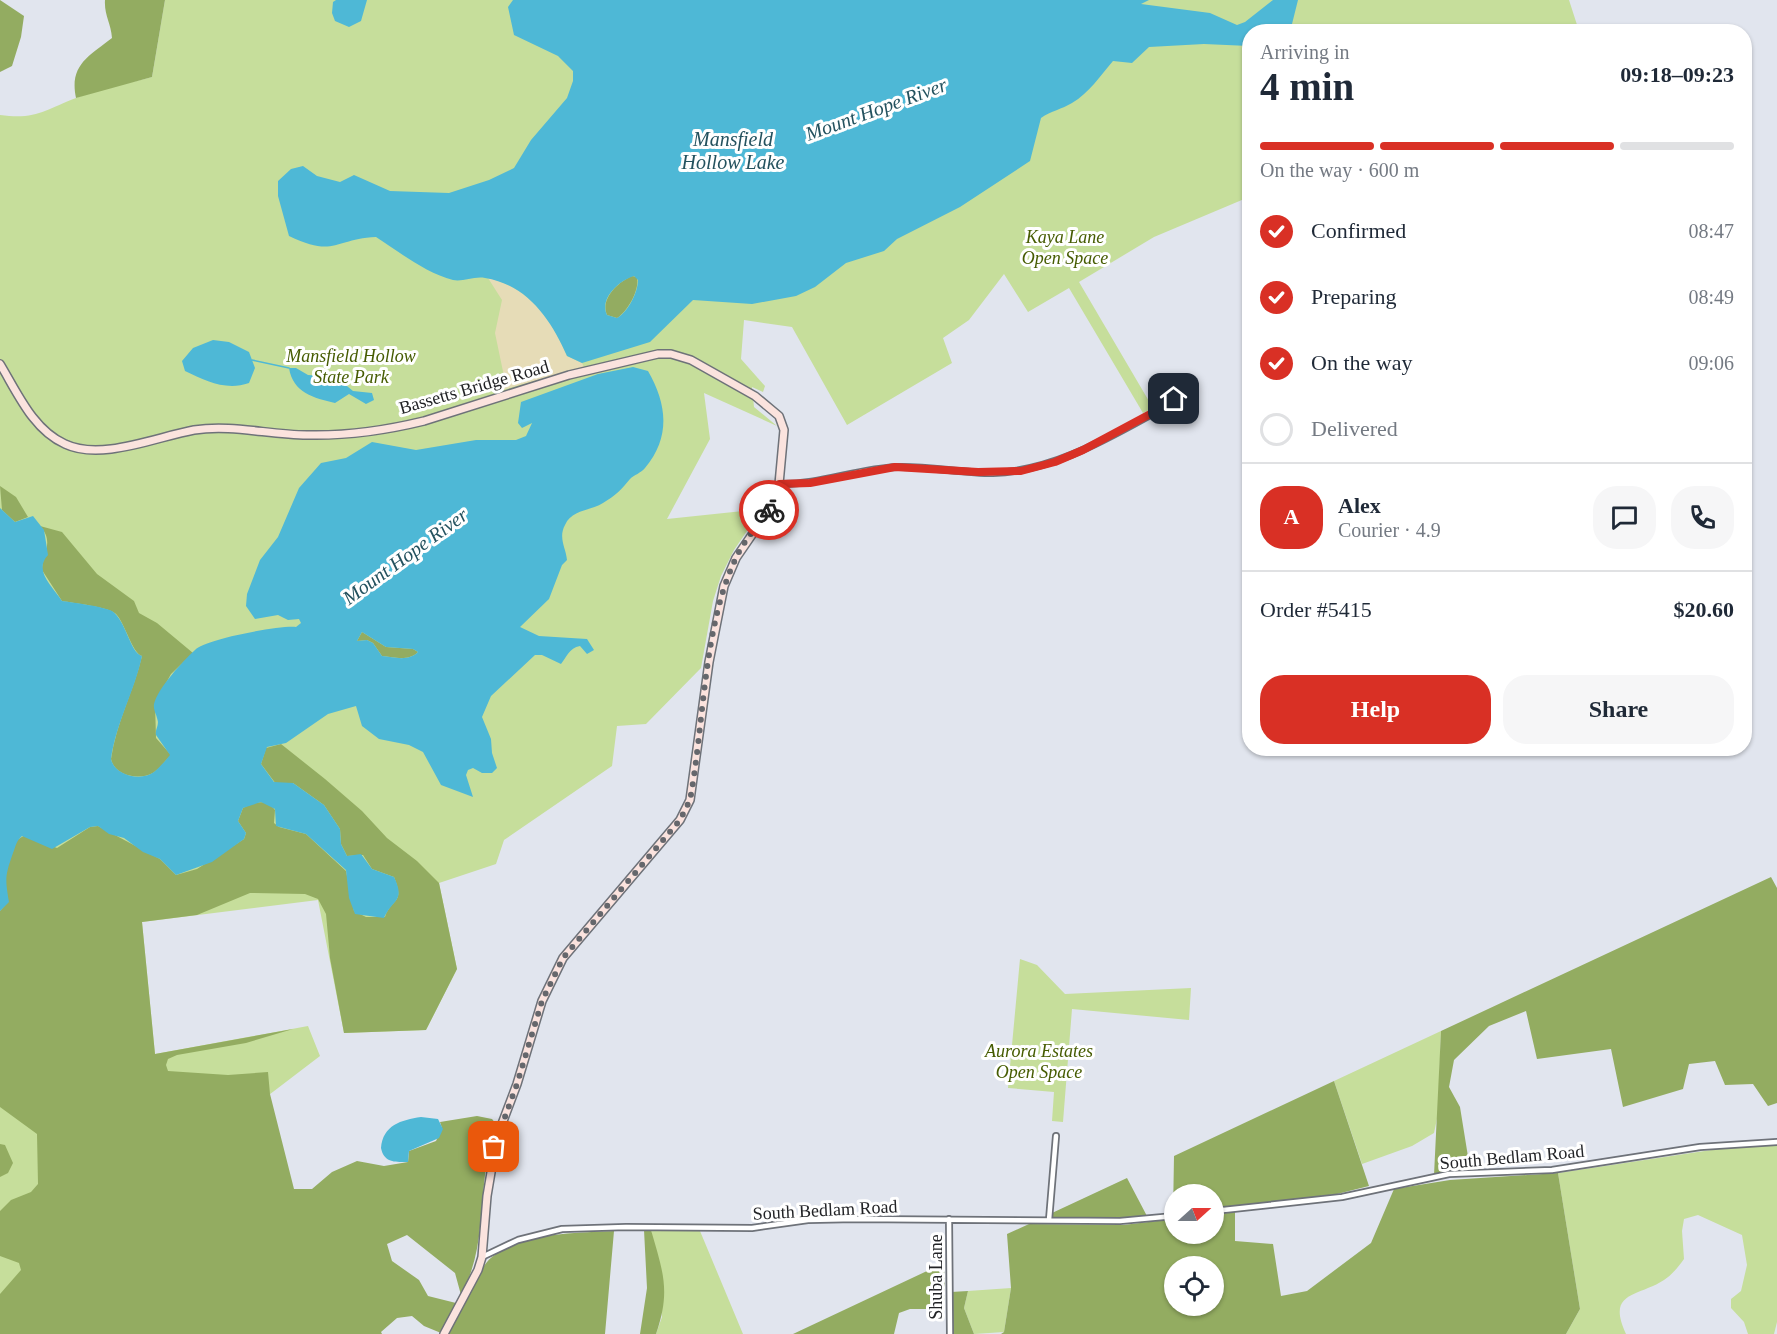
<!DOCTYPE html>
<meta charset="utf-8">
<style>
body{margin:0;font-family:Georgia,serif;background:#f6f6f7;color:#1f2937;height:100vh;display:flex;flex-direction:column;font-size:22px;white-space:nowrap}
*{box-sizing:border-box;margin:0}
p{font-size:20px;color:#747a83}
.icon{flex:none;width:33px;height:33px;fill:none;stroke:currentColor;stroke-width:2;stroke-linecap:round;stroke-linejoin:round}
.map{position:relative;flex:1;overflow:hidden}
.side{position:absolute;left:1242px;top:24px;width:510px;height:732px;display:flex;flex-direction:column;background:#fff;border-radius:24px;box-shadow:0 2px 4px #0004}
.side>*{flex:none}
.needle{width:39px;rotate:69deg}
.controls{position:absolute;left:1164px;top:1184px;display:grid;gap:12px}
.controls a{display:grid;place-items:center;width:60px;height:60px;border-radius:50%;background:#fff;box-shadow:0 2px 4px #0004;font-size:30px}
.pin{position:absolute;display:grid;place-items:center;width:51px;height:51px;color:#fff;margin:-26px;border-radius:12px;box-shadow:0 3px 9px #0006}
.courier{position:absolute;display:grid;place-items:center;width:60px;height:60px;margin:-30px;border:4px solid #d93025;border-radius:50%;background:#fff;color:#222;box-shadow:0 2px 8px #0007}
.overview em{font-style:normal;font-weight:700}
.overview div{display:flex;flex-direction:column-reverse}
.overview{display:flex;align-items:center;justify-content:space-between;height:102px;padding:0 18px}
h1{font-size:39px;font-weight:700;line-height:45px}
.bar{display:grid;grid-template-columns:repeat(4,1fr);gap:9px 6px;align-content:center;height:72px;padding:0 18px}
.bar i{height:8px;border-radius:4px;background:#e0e1e3}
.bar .selected{background:#d93025}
.bar p{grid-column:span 4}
.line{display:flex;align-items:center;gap:15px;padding:0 18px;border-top:2px solid #e0e1e3}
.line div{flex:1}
.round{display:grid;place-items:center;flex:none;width:63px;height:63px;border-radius:24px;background:#f6f6f7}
ol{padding:0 18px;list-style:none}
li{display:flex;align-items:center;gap:18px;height:66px}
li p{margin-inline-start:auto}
li .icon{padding:6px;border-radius:50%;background:#d93025;color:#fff;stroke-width:4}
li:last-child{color:#747a83}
li i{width:33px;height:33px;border:3px solid #e0e1e3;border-radius:50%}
.cta{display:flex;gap:12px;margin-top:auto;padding:12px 18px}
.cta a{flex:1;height:69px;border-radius:24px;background:#d93025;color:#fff;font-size:24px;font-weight:700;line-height:69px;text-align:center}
.cta a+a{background:#f6f6f7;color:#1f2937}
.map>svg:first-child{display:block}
</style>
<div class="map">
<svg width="1777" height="1334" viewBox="0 0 1777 1334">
<rect width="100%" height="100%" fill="#e1e5ee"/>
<!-- green -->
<path fill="#c6de9b" d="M165 0H1569L1579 31 1250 32 1249 197 1154 237 1079 282 1153 408 1143 413 1069 288 1028 312 1004 274 969 320 943 338 952 363 847 425 792 327 744 320 741 359 765 386 763 392 752 387 754 407 777 426 704 393 710 439 667 519 762 509 734 550 721 576 713 601 701 668 646 724 617 726 612 766 504 840 496 864 439 883 457 969 426 1030 344 1033 318 900 142 922 155 1054 308 1026 320 1056 261 1101 0 1318V115C36 120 45 110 76 98 100 88 127 84 152 77Z
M1020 959 1037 965 1065 994 1191 988 1189 1020 1072 1009 1063 1122 1052 1121 1054 1092 1008 1088Z
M1441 1031 1438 1114 1434 1133 1412 1146 1362 1164 1334 1081Z
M1777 1144V1322L1774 1334H1748L1744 1322 1731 1308V1299L1741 1291 1747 1265 1742 1235 1698 1215 1684 1219 1682 1231 1684 1259C1678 1267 1672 1275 1664 1280 1638 1297 1606 1291 1626 1334H1566L1580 1309 1558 1173 1738 1146Z
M651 1230 700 1231 743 1334H656L662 1317Z
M1011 1288 1004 1332 974 1334 964 1308 968 1291Z"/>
<!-- forest -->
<path fill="#93ac61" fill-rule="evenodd" d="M0 0 24 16 21 37 12 66 0 72Z
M105 0H165L152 77 76 98C69 65 89 56 112 38 111 23 104 15 105 0Z
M632 276 637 277C640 290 627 312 617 318L607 315C600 299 618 282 632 276Z
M0 486 16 497 28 517 15 522 2 510Z
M40 526 62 532 97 574 134 601 139 613 157 623 193 653 171 674 155 703 156 738 171 755C166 760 159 769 153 773 138 781 114 775 111 759 116 723 134 690 142 656 132 653 125 623 116 614 109 607 73 603 62 601L42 570C42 555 55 542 40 526Z
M362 632 386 647 413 649 418 652C408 662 394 657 382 656L373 643 367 640 357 641Z
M281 744 325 779 362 811 387 838 417 861 439 883 457 969 426 1030 344 1033 330 958 326 914 318 899 305 894 250 893 197 915 142 922 155 1054 293 1029 246 1043 177 1055 168 1059 166 1065 168 1071 228 1075 268 1072 270 1094 294 1189H312L332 1172 357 1161 384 1166 408 1162 409 1151 436 1141 442 1128 440 1122 477 1116 492 1119 497 1125C493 1141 487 1159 485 1175 480 1218 482 1256 461 1295L455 1273 407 1235 387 1244 392 1261 419 1280 428 1296 456 1303 441 1333 424 1326 412 1316 397 1318 381 1332 382 1334H0V1294L21 1270 19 1263 0 1256V1211L11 1200 31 1192 38 1184 37 1134 0 1107V911L6 904 5 871 17 840 25 835 57 848 90 827 98 826 160 859 176 875 197 869 244 839 246 833 238 821 243 808C254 802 266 798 275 810L274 823 279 827 306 834 346 871 354 911 366 917H385C392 897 405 905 394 877L372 869 363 855 347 856 341 844 340 829 324 805 293 783 276 784 261 764 266 748Z
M1771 877 1777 888V1103L1768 1106 1753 1084 1725 1085 1715 1061 1689 1064 1683 1089 1623 1107 1611 1049 1537 1059 1526 1011 1489 1026 1454 1060 1449 1087 1460 1107 1470 1169 1434 1175 1441 1031Z
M1334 1081 1369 1186 1337 1194 1214 1209V1194H1174L1173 1214 1174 1156Z
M0 1144 5 1145 13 1163 8 1173 0 1177Z
M1558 1173 1580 1309 1566 1334H1001L1004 1332 1011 1288 1007 1234 1029 1224 1123 1225 1174 1219V1233H1214V1215L1235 1212V1241L1273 1244 1281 1296 1307 1291 1371 1243 1394 1189 1450 1180ZM1174 1266H1214V1305H1174Z
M1127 1178 1148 1218H1052V1213Z
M644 1230H651C663 1272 671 1291 656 1334H640L647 1288Z
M614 1231 605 1334H448C457 1316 478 1268 492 1257 525 1232 575 1233 614 1231Z
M944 1263 945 1309H910L899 1313 894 1334H793Z
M968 1291 964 1308 974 1334H953L951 1292Z"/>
<!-- sand -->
<path fill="#e6dcb7" d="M488 278C529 287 552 320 567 356L582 363 584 367 502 390 505 381 495 333 502 300Z"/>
<!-- water -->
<path fill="#4eb8d6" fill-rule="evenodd" d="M336 0H367L361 21 349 27 335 21 332 13 333 2Z
M513 0H1149L1141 4 1210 13 1237 25 1245 22 1273 0H1298L1291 28 1285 31 1250 32 1249 46 1204 44 1149 47 1132 63 1113 61C1100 76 1089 93 1072 103 1062 109 1051 111 1041 118L1030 161 960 207 897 239 884 251 846 263 815 287 796 296 752 304 693 300 650 342 582 363 567 356C551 320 528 285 485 278 474 276 463 282 453 280 426 273 399 252 376 237 334 239 335 258 289 236L278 196V181L291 169 303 166 317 176 340 182 354 175 390 191 449 193 489 180 514 168 531 140 567 98 573 81V71L558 56 514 35 508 7ZM634 276 638 280C638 292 628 312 617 318L607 315C599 298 620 280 634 276Z
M213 340 229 342 249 352 255 368 249 383C226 391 206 381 185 371L182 361 193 348Z
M633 367 648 371C667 404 671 437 645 468 641 473 634 475 630 479 622 489 615 496 603 503 591 511 572 509 565 525 558 538 566 548 567 560L562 565 549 599 520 627 539 636 587 639 594 650 587 654 580 646C569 648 566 658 561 664L542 655H535L491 696 482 717 491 739 492 753 497 768 492 773H482L473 768 468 770 466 775 473 797 441 785 423 752 409 745 379 739 362 726 356 706 328 714 286 743 267 747 261 764 274 782 293 783 324 805 340 829 341 844 347 856 361 854 372 869 394 877C406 902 392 899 384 918L355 914 349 898 346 870 306 834 276 826 275 809 261 802 243 808 238 821 246 833 244 839 212 862 176 875 160 859 143 852 124 838 109 834 98 826 90 827 52 849 22 836C16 841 16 846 13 853 5 876 5 878 9 902L0 911V508L15 522 33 516 44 530 48 555C33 571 53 587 62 601 71 602 105 607 112 611 126 620 130 653 142 656 135 690 116 723 111 759 114 775 141 782 154 772 160 767 166 760 170 755L156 735C155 730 158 727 158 722 157 715 153 710 154 704 158 688 183 661 195 650 205 639 280 625 296 627L301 623 299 619 288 620 278 615 255 619 246 606 247 594 260 560 278 537 299 488 321 463 346 458 372 442 416 450 476 440H516L526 436 532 423 522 428 518 423 521 402 598 374ZM362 632 386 647 413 649 418 652C408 662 394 657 382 656L373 643 367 640 357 641Z
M289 368H296L308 375 336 377 353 391 372 393 374 400 366 404 349 394 335 403C314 398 293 393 289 368Z
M421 1117 438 1119 443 1129 439 1138 409 1151 408 1162C395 1162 384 1163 381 1148 383 1125 401 1120 421 1117Z"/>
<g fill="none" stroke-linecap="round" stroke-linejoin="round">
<!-- stream -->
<path stroke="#4eb8d6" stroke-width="1.5" d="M252 360 289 368"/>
<defs>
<path id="street" d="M779 484C819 485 857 469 897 467 929 466 961 473 993 473 1057 471 1113 435 1167 406L1174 399
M1214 1211 1342 1197 1449 1174 1552 1170 1700 1147 1777 1142
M949 1219 950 1334
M1049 1220 1056 1136
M482 1257 518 1240 562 1229 626 1227 752 1228 808 1220 855 1219 1120 1221 1174 1216"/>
<path id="secondary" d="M0 364C17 392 33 430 65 444 101 461 156 437 194 430 232 424 269 435 307 435 345 436 387 430 424 421L569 375 658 354H671L691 360 755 396 779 416 784 430 779 484 769 510 736 558 724 586 709 662 690 800 680 820 563 958 542 1001 517 1084 497 1137 487 1196 482 1257 478 1270 444 1334"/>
</defs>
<!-- street casing -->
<use href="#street" stroke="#6e7279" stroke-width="8"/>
<!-- secondary casing -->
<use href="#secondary" stroke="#6e7279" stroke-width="10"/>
<!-- street -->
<use href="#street" stroke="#fff" stroke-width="4.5"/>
<!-- secondary -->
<use href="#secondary" stroke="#fbe3de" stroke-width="7"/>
</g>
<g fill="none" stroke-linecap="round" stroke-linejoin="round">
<!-- done -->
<path stroke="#65676c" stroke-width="6" stroke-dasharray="0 10.8" d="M494 1147 517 1084 542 1001 563 958 680 820 690 800C704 726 703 628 735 560 743 542 757 526 769 510"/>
<!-- route -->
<path stroke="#d93025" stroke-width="8" d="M769 510 779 484 810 483 895 467 978 472 1021 471 1055 462 1083 450 1167 405 1174 399"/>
</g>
<g text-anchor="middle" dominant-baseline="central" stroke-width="6" stroke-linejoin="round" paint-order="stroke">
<!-- park labels -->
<g font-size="18" font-style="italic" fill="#465c02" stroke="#fff">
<text x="1065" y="237">Kaya Lane<tspan x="1065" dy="21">Open Space</tspan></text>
<text x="351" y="356">Mansfield Hollow<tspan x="351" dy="21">State Park</tspan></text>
<text x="1039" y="1051">Aurora Estates<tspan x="1039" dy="21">Open Space</tspan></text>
</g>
<!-- street labels -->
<g font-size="18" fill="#222326" stroke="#fff">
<text transform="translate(474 387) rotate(-16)">Bassetts Bridge Road</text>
<text transform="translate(1512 1157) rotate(-5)">South Bedlam Road</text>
<text transform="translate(825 1210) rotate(-3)">South Bedlam Road</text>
<text transform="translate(936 1277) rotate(-90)">Shuba Lane</text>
</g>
<!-- water labels -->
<g font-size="20" font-style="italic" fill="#24525f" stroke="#fff">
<text transform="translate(876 109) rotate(-20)">Mount Hope River</text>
<text x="733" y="139">Mansfield<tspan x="733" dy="23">Hollow Lake</tspan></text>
<text transform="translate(405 556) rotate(-36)">Mount Hope River</text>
</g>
</g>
</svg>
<div class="controls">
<a><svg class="needle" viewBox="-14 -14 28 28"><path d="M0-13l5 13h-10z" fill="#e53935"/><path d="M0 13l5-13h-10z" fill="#747a83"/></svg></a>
<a><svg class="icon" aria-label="locate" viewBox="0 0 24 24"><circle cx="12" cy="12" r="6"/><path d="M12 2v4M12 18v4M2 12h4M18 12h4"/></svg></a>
</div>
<div class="pin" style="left:494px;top:1147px;background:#ea580c"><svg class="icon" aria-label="bag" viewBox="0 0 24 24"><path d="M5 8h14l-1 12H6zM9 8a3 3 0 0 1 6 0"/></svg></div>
<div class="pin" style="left:1174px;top:399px;background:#1f2937"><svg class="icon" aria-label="home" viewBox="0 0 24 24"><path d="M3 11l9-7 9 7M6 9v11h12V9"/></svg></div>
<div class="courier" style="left:769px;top:510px"><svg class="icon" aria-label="bike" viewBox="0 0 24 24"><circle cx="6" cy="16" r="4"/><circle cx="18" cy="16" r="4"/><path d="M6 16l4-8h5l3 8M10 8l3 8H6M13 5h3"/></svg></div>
<section class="side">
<div class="overview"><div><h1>4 min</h1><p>Arriving in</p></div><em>09:18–09:23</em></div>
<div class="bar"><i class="selected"></i><i class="selected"></i><i class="selected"></i><i></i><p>On the way · 600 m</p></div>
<ol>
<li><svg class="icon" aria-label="check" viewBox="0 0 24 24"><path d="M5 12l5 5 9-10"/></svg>Confirmed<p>08:47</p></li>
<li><svg class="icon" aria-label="check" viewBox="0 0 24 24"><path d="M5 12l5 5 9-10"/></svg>Preparing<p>08:49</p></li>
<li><svg class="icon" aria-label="check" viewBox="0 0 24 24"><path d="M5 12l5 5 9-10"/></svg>On the way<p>09:06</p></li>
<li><i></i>Delivered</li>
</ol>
<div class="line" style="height:108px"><b class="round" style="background:#d93025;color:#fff">A</b><div><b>Alex</b><p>Courier · 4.9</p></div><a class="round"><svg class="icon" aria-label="chat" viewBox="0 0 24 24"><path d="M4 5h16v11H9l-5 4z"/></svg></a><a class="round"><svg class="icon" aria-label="phone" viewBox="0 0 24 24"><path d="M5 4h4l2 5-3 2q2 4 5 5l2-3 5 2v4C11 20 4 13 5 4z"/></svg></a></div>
<div class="line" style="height:78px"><div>Order #5415</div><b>$20.60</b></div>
<div class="cta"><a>Help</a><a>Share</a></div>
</section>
</div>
